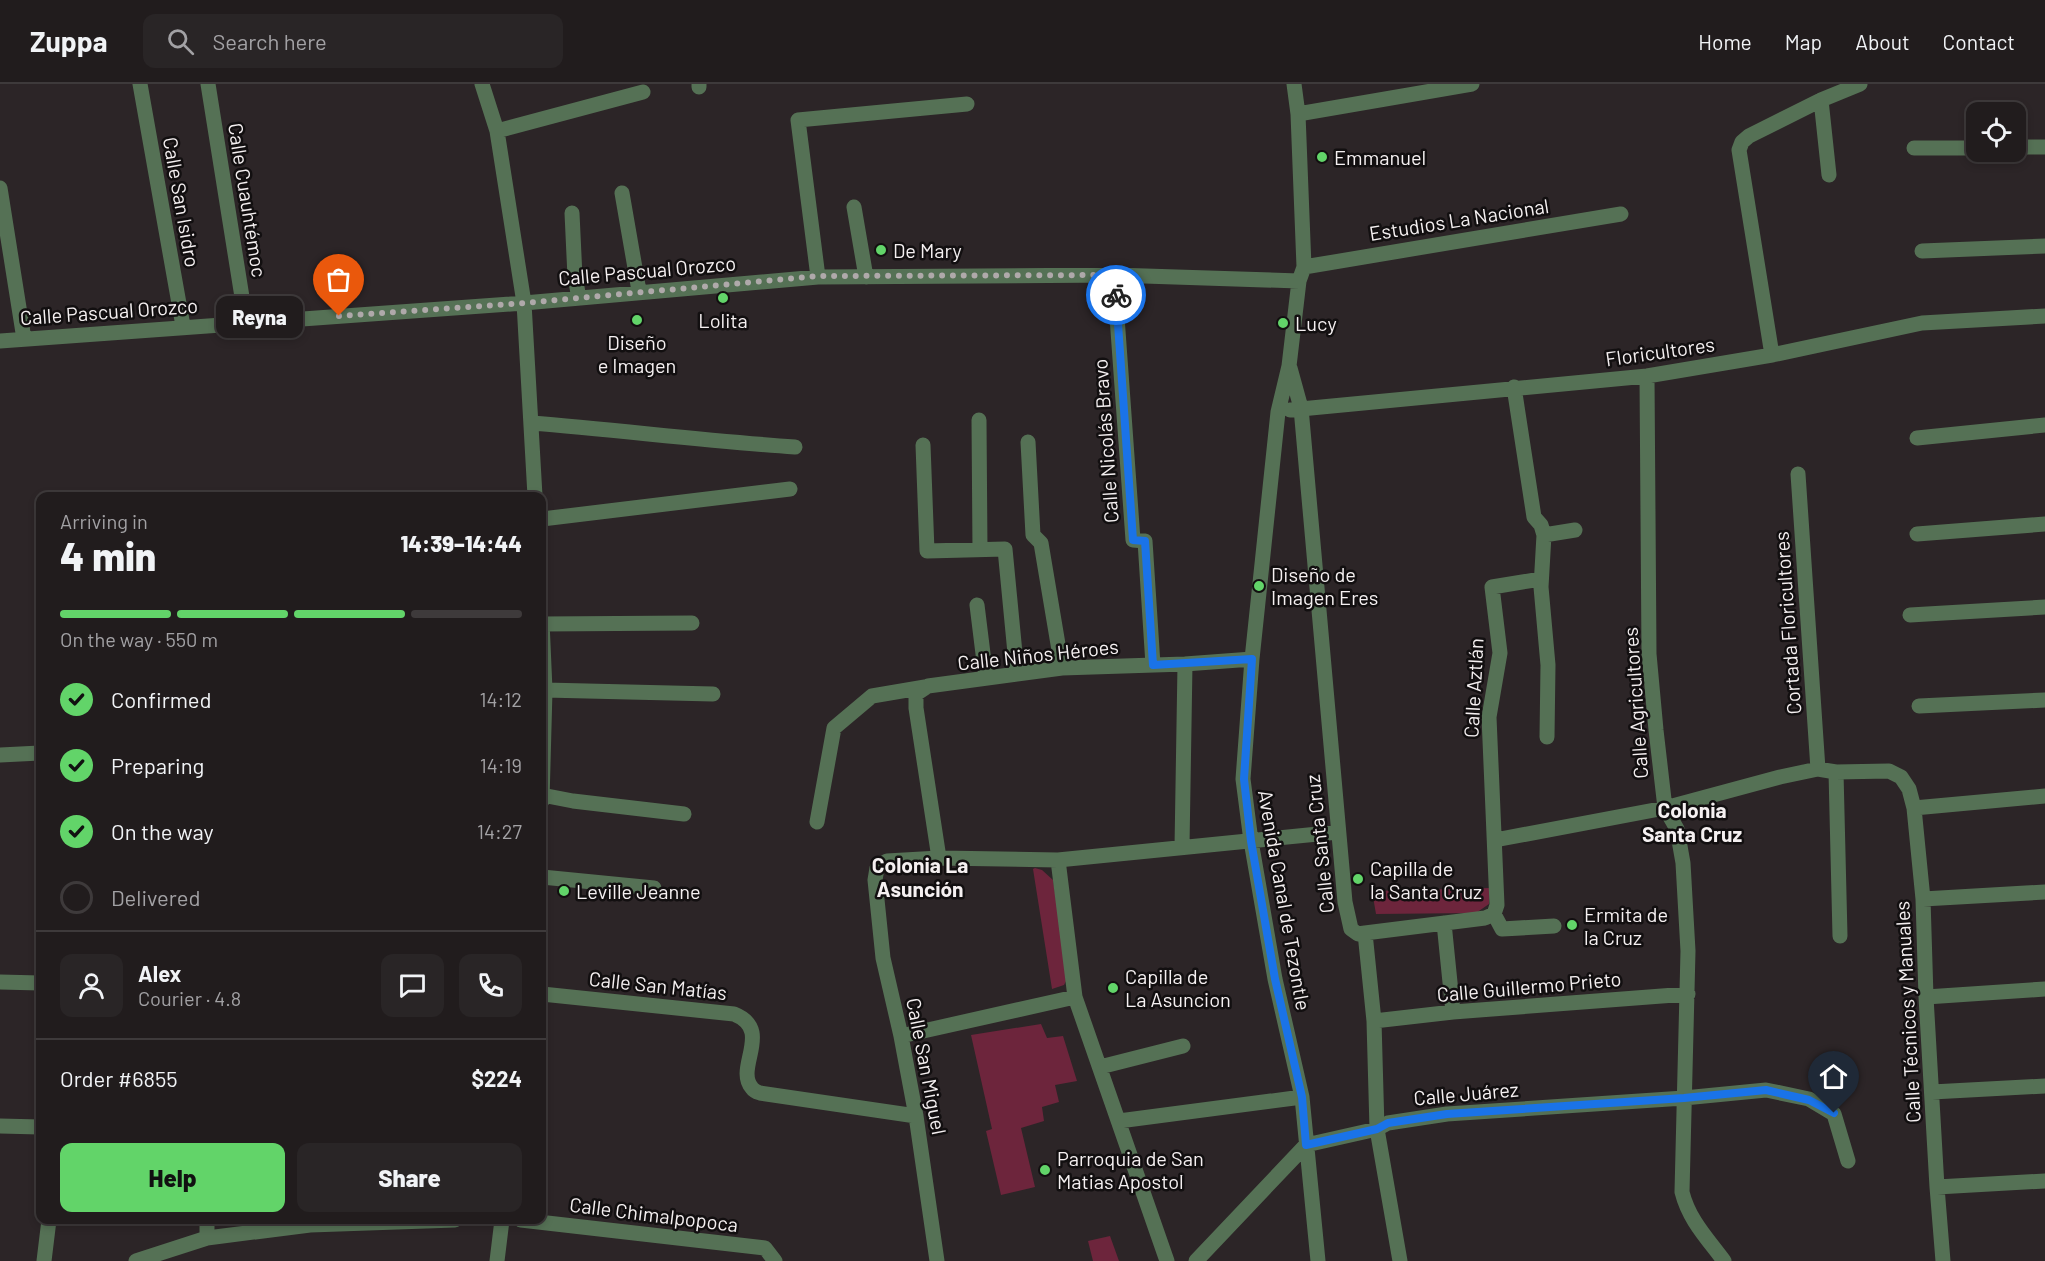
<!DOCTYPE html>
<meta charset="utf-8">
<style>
body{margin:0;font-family:Barlow,sans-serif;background:#292526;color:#f1f3f6;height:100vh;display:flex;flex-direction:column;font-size:22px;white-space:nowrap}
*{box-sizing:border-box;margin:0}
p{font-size:20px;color:#a2a1a4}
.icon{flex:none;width:33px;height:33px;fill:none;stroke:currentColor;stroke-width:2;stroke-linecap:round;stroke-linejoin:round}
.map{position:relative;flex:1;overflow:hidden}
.sheet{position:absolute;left:36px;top:408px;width:510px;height:732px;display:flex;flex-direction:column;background:#211c1d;border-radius:12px;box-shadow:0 3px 9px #0003,0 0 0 2px #3e3a3b}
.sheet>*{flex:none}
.buttons{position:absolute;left:1966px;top:18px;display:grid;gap:12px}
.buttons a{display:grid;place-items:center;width:60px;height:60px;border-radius:12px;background:#211c1d;box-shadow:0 3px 9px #0003,0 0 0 2px #3e3a3b;font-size:30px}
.pin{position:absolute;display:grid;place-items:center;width:51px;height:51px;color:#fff;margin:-62px -26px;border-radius:50% 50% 50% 0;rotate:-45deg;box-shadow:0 0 6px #0007}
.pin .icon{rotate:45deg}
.courier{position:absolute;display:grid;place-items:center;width:60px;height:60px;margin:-30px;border:4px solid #1a73e8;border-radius:50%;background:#fff;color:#222;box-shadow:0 2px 8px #0007}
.bubble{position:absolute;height:42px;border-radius:12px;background:#211c1d;box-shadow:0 3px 9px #0003,0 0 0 2px #3e3a3b;font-size:20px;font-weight:800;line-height:42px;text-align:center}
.overview em{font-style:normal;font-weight:800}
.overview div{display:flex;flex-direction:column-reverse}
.overview{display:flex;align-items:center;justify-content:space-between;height:102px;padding:0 24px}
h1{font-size:39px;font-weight:800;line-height:45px}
.bar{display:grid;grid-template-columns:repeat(4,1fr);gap:9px 6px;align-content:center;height:72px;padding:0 24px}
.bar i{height:8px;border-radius:4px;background:#3e3a3b}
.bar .on{background:#62d469}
.bar p{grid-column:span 4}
.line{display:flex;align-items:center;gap:15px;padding:0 24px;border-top:2px solid #3e3a3b}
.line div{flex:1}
.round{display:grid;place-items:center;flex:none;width:63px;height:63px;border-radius:12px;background:#292526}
ol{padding:0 24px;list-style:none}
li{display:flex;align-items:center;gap:18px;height:66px}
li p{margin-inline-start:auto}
li .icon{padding:6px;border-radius:50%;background:#62d469;color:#111;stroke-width:4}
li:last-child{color:#a2a1a4}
li i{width:33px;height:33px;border:3px solid #3e3a3b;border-radius:50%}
.button{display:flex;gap:12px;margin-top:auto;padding:12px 24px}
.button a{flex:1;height:69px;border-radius:12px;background:#62d469;color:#111;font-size:24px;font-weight:800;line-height:69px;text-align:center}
.button a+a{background:#292526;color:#f1f3f6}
header{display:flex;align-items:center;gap:36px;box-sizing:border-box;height:84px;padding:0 30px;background:#211c1d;border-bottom:2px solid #3e3a3b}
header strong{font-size:28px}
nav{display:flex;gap:33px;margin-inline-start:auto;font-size:21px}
.search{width:420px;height:54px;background:#292526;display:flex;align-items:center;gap:15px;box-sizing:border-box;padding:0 21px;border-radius:12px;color:#a2a1a4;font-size:22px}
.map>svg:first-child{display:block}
</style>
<header>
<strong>Zuppa</strong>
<div class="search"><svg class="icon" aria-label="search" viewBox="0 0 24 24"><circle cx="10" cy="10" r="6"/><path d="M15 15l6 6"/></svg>Search here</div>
<nav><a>Home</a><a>Map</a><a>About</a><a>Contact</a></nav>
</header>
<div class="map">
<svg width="2045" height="1177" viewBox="0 0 2045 1177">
<rect width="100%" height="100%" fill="#2c2527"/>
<!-- green -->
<path fill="#6d253c" d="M1035 784 1042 786 1053 796 1068 893 1064 901 1052 905 1033 785Z
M1490 804 1489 820 1476 829 1376 830 1372 807Z
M1041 940 1047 954 1063 952 1077 997 1055 1001 1059 1018 1042 1023 1044 1037 1021 1044 1035 1103 1001 1111 986 1047 992 1045 971 951Z
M1110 1152 1119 1177H1128H1093L1088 1157Z"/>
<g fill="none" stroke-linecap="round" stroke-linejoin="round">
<!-- minor -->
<path stroke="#557155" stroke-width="15" d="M140 0 183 242
M208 0 246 238
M482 0 497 47 524 219 535 412
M699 0V3
M1294 0 1298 30 1304 183 1299 197 1289 282 1278 328 1252 575 1243 695 1251 757 1275 895 1302 1013 1318 1177
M1821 16 1829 91
M1298 30 1472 0
M497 47 643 8
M2016 63H2045
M1914 64H1977
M0 104 24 255
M622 109 639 207
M854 123 866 193
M572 129 575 193 579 214
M1922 167 2045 162
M1304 183 1621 130
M1114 191 1133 456 1145 457 1153 581
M818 193 798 36 967 20
M0 257 524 219 818 193 1114 191 1299 197
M1772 271 1739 66 1742 58 1749 52 1821 16 1860 0
M1290 284 1301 324 1345 818 1351 845 1358 850 1365 849 1374 937 1377 1045 1400 1177
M1647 292 1649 570 1656 646 1665 724 1677 745 1683 779 1688 867 1682 1108C1689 1136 1707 1154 1724 1177
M1514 303 1534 433 1541 441 1544 451 1541 503 1548 581 1547 653
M1290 326 1647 292 1772 271 1922 239 2045 232
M979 336 980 466
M531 339C619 346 707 357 795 363
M1917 354 2045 341
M1028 358 1033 451 1041 459 1062 584
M923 361 927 467 1005 465 1017 590
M1798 390 1818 685
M542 435 790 405
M1917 450 2045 440
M1544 451 1575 446
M977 521 986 594
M1910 531 2045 523
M542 537 545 606 542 717
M542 540 692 539
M545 606 713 610
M1919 622 2045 616
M0 671 40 669
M1836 688 1840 852
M542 711 573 717 684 730
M1914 724 2045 712
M817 738 834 644 872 612 925 603
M1495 756 1665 724 1780 693 1818 685 1836 688 1889 687 1901 693 1909 705 1914 724 1923 815 1926 913 1937 1103 1943 1177
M1182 763 1185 580
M939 774 916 624V610L928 602 1062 584 1185 580 1252 575
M1058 776 1075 913 1167 1177
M542 793 654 804
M1923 815 2045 808
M1494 830 1497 821 1489 633 1500 569 1492 503 1541 495
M1494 830 1502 845 1554 842
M1444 839 1453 928
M1365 849 1485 834 1494 830
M0 898 40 899
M542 910 734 930C774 946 734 984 752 1004 754 1007 757 1008 760 1009L916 1032
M1926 913 2045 905
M1374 937 1453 928 1688 910
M901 952 1075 913
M1100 983 1183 962
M1932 1008 2045 1002
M1119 1037 1302 1013
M0 1042 40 1043
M1937 1103 2045 1097
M521 1136 765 1164 775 1177
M207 1154V1136
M44 1177 49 1136
M136 1177 207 1154 310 1141 455 1136
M497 1177 502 1136
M937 1177 916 1032 901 952 883 874 875 796 877 784 887 777 939 774 1058 776 1338 748
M1196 1177 1306 1061 1377 1045 1388 1039 1447 1030 1684 1014 1766 1006 1809 1015 1834 1030 1848 1077"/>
</g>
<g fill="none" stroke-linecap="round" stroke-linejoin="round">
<!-- done -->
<path stroke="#afa9aa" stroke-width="6" stroke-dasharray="0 10.8" d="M339 232 524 219 819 192 1114 191 1116 211"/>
<!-- route -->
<path stroke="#1a73e8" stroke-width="8" d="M1116 211 1133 456 1145 457 1153 581 1252 575 1244 695 1251 757 1275 895 1302 1013 1306 1061 1377 1045 1388 1039 1447 1030 1684 1014 1766 1006 1809 1016 1834 1029"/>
</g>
<!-- markers -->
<g fill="#62d469" stroke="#120f10" stroke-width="2">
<circle cx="1322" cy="73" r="6"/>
<circle cx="881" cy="166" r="6"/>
<circle cx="723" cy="214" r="6"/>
<circle cx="637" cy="236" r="6"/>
<circle cx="1283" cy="239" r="6"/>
<circle cx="1259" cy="502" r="6"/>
<circle cx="1358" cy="795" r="6"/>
<circle cx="564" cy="807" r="6"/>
<circle cx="1572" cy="841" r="6"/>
<circle cx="1113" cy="904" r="6"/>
<circle cx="1045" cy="1086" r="6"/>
</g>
<g text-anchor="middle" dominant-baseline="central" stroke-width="5" stroke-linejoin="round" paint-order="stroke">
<!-- poi labels -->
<g font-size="20" fill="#f5f0f1" stroke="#120f10" text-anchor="start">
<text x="1334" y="73">Emmanuel</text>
<text x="893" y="166">De Mary</text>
<text x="723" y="236" text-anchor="middle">Lolita</text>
<text x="1295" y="239">Lucy</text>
<text x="637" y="258" text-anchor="middle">Diseño<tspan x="637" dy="23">e Imagen</tspan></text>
<text x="1271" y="490">Diseño de<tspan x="1271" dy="23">Imagen Eres</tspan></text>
<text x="1370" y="784">Capilla de<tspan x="1370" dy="23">la Santa Cruz</tspan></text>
<text x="576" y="807">Leville Jeanne</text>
<text x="1584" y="830">Ermita de<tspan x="1584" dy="23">la Cruz</tspan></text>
<text x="1125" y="892">Capilla de<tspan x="1125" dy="23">La Asuncion</tspan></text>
<text x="1057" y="1074">Parroquia de San<tspan x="1057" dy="23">Matias Apostol</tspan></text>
</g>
<!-- street labels -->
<g font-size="20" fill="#f5f0f1" stroke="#120f10">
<text transform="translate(248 116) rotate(81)">Calle Cuauhtémoc</text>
<text transform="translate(182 118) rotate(80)">Calle San Isidro</text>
<text transform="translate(1459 135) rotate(-9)">Estudios La Nacional</text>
<text transform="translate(647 186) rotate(-5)">Calle Pascual Orozco</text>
<text transform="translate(109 227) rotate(-4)">Calle Pascual Orozco</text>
<text transform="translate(1660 267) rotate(-8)">Floricultores</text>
<text transform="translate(1105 357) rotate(-94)">Calle Nicolás Bravo</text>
<text transform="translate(1787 539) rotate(-94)">Cortada Floricultores</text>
<text transform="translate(1038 570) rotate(-6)">Calle Niños Héroes</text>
<text transform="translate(1473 604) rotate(-87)">Calle Aztlán</text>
<text transform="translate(1635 619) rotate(-94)">Calle Agricultores</text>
<text transform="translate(1319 760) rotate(-96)">Calle Santa Cruz</text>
<text transform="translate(1285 816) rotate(80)">Avenida Canal de Tezontle</text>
<text transform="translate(658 901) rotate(6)">Calle San Matías</text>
<text transform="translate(1529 902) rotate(-5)">Calle Guillermo Prieto</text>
<text transform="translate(1907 928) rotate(-93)">Calle Técnicos y Manuales</text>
<text transform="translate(927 982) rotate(79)">Calle San Miguel</text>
<text transform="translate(1466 1009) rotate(-5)">Calle Juárez</text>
<text transform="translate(654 1130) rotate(7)">Calle Chimalpopoca</text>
</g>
<!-- neighbourhood labels -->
<g font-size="21" font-weight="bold" fill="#f5f0f1" stroke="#120f10">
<text x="1692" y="725">Colonia<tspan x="1692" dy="24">Santa Cruz</tspan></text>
<text x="920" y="780">Colonia La<tspan x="920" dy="24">Asunción</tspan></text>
</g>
</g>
</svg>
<div class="buttons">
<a><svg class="icon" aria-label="locate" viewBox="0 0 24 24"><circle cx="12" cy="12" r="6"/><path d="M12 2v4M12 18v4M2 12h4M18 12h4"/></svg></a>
</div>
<div class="pin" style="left:339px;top:232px;background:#ea580c"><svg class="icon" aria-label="bag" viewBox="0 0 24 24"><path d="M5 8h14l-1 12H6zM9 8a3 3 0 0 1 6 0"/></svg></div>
<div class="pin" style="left:1834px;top:1029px;background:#1f2937"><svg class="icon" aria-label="home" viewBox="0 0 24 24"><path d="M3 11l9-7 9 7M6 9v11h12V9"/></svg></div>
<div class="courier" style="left:1116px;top:211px"><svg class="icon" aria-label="bike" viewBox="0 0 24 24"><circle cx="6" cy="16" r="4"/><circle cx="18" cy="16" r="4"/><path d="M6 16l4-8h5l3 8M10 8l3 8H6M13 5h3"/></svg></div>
<div class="bubble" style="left:216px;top:212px;width:87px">Reyna</div>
<section class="sheet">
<div class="overview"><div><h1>4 min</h1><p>Arriving in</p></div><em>14:39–14:44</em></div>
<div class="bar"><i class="on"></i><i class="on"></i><i class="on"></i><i></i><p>On the way · 550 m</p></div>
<ol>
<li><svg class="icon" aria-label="check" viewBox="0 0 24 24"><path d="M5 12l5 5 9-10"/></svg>Confirmed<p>14:12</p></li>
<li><svg class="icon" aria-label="check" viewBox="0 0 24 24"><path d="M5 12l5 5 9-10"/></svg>Preparing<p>14:19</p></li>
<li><svg class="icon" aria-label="check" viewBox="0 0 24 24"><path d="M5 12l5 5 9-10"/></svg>On the way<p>14:27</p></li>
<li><i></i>Delivered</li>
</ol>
<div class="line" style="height:108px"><a class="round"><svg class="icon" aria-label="person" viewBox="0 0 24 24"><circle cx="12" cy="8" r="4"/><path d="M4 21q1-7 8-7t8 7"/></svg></a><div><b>Alex</b><p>Courier · 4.8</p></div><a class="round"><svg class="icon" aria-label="chat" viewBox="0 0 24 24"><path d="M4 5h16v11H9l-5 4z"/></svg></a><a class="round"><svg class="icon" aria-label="phone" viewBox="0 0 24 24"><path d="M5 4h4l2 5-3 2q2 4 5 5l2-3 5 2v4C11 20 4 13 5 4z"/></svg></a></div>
<div class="line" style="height:78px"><div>Order #6855</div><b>$224</b></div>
<div class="button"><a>Help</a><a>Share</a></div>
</section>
</div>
